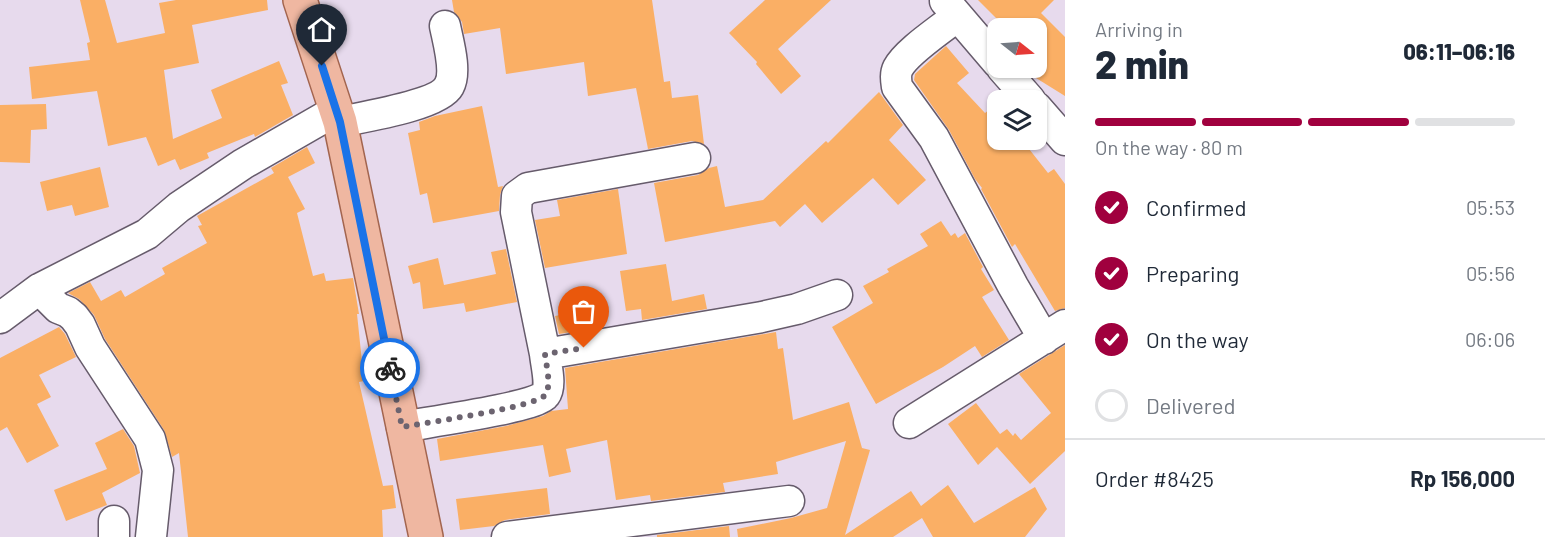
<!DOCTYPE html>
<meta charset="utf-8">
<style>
body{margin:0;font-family:Barlow,sans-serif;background:#f2f2f3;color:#1f2937;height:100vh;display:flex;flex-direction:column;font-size:22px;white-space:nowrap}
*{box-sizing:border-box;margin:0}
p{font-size:20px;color:#747a83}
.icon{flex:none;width:33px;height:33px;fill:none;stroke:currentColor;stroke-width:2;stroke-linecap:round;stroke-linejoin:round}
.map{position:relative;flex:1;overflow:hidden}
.details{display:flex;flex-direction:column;background:#fff;width:480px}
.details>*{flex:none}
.needle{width:39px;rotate:107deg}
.controls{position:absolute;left:987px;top:18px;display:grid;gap:12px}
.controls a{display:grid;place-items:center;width:60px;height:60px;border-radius:12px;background:#fff;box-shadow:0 2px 4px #0004;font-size:30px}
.pin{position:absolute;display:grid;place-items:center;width:51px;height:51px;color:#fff;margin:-62px -26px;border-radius:50% 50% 50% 0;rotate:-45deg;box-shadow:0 0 6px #0007}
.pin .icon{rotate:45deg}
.courier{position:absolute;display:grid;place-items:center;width:60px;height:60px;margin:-30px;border:4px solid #1a73e8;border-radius:50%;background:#fff;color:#222;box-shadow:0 2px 8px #0007}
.overview em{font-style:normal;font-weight:800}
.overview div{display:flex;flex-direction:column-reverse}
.overview{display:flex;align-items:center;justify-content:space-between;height:102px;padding:0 30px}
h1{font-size:39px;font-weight:800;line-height:45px}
.bar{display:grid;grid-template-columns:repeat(4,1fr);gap:9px 6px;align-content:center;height:72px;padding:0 30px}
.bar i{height:8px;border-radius:4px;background:#e0e1e3}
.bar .active{background:#a0003e}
.bar p{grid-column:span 4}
.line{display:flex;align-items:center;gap:15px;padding:0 30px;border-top:2px solid #e0e1e3}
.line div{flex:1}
ol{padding:0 30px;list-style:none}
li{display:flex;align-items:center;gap:18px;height:66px}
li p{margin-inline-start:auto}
li .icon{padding:6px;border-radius:50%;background:#a0003e;color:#fff;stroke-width:4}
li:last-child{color:#747a83}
li i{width:33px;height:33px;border:3px solid #e0e1e3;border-radius:50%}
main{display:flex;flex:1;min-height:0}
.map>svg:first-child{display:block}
</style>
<main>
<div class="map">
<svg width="1065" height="537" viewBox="0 0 1065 537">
<rect width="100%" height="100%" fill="#e7daed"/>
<!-- building -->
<path fill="#faaf65" d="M80 0H105L117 43 165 33 159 3 176 0H267L268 10 192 25 199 63 164 70 173 139 222 118 211 90 279 61 288 83 281 85 293 115 255 137 254 134 207 153 209 158 180 170 175 159 158 166 146 137 108 146 97 91 32 99 29 67 90 60 87 43 90 42Z
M452 0H652L664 82 670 81 672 98 698 95 704 144 692 141 648 149 636 88 588 96 584 62 506 74 500 28 464 34 462 22 454 12Z
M765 0H831L778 49 801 76 781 94 756 64 757 62 729 33Z
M978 0H1054L1041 13 1065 37V96L1036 78V28H1006Z
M946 46 969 73 957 83 985 113 998 103V140H1022L1048 173 1054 169 1065 184V308L1055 311 1015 244 1012 247 981 189 982 188 975 179 949 130 914 80 915 74Z
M879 92 903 125 889 140 926 180 898 205 873 178 822 223 805 204 780 227 775 221 665 242 654 183 698 175 709 168 717 166 725 207 763 200 826 141 828 143Z
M46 104 47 129 31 130 30 163 0 162V105Z
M482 106 498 187 503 186 500 195 499 211 433 223 427 193 420 195 408 133 420 130 419 122 435 116Z
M307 147 315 163 288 177 305 209 297 213 313 276 324 273 326 281 353 278 359 314H357L364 381 359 382 383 486 393 485 396 508 382 510 383 537H188L179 453 172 457 164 430 105 339 94 315 79 299 68 293 90 282 101 301 121 290 125 297 165 274 162 268 207 243 198 226 202 225 197 216 274 173 271 168Z
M100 167 109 207 75 216 72 205 47 211 40 182Z
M618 189 627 254 545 268 535 220 560 216 557 200Z
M941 221 951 236 955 233 958 238 965 233 983 267 981 269 994 290 982 297 1009 340 982 357 975 346 943 367 876 404 832 327 873 303 863 286 889 272 887 269 928 246 920 234Z
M506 249 517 302 466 312 464 303 423 309 420 282 413 284 408 266 438 258 444 285 496 274 491 252Z
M666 264 672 301 704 294 707 309 642 320 641 309 626 311 620 271Z
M576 312 579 331 559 334 555 316Z
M59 327 65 334 76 357 39 375 51 397 37 404 59 446 27 463 7 427 0 431V358Z
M776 332 778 349 783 348 793 420 849 402 862 448 870 450 845 535 911 491 921 506 948 485 974 523 1035 487 1047 509 1025 537H933L922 518 893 537H738L737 529 791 518 827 508 846 441 776 462 778 474 723 483 725 492 651 501 650 495 616 500 607 440 566 449 571 472 549 477 543 445 440 461 437 439 506 426 543 416 551 411 568 409 565 368Z
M1065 345V451L1030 484 997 447 978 465 948 424 976 403 1000 434 1007 429 1013 436 1015 433 1021 440 1051 413 1019 374Z
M123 429 134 446 140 473 102 493 107 505 66 521 54 490 107 469 95 443Z
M547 488 550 514 505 520 494 526 460 530 456 499Z
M729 526 730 537H657V535Z"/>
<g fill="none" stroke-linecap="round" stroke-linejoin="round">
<defs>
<path id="minor" d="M945 1 998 63
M957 16C942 29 907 51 898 68 895 74 896 80 897 87L934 138 1013 286 1044 339
M1002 68 1030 100
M1036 107 1065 140
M340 122C363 117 439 105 449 86 457 72 448 41 445 26
M39 289 58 308 68 312 74 317 80 325 90 347 150 439 158 470 151 537
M0 318 39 289 147 234 179 207 243 164 337 110
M545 354 516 212 517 196 528 188 695 158
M909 423 1065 325
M402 427C422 423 538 407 545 395 552 386 546 365 545 354L762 317 797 309 837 295
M114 537V521
M507 537 789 501"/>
<path id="major" d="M300 0 340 122 426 537"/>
</defs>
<!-- minor casing -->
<use href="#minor" stroke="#665b6b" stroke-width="33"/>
<!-- major casing -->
<use href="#major" stroke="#a3654f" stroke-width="36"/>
<!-- minor -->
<use href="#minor" stroke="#fff" stroke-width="30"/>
<!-- major -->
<use href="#major" stroke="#efb7a1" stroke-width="33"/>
</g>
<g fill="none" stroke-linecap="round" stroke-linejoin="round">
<!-- done -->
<path stroke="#6c6470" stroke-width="6" stroke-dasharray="0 10.8" d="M390 368 402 427C422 423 538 407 545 395 552 386 546 365 545 354L584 348"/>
<!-- route -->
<path stroke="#1a73e8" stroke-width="8" d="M322 66 340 122 390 368"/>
</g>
</svg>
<div class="controls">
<a><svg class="needle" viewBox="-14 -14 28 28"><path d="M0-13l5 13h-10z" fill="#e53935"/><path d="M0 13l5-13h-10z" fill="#747a83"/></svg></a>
<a><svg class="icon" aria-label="layers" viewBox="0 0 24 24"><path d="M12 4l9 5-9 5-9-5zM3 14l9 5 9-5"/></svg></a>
</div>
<div class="pin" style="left:584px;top:348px;background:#ea580c"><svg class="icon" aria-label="bag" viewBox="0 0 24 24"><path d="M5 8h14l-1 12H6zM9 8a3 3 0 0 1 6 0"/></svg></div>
<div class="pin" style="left:322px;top:66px;background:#1f2937"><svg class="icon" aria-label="home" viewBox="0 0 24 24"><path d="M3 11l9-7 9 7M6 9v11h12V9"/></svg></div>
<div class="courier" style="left:390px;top:368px"><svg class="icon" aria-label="bike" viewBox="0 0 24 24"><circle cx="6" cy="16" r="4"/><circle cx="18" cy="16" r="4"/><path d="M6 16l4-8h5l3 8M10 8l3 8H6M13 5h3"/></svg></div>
</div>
<section class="details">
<div class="overview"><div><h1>2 min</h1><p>Arriving in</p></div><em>06:11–06:16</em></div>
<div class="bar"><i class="active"></i><i class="active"></i><i class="active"></i><i></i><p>On the way · 80 m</p></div>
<ol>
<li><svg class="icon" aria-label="check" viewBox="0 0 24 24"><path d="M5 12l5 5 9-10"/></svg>Confirmed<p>05:53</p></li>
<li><svg class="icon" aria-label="check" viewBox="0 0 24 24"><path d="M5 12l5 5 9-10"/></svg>Preparing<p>05:56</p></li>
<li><svg class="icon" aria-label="check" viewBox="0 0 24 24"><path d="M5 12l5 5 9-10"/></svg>On the way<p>06:06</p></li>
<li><i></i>Delivered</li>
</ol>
<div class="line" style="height:78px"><div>Order #8425</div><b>Rp 156,000</b></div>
</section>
</main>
